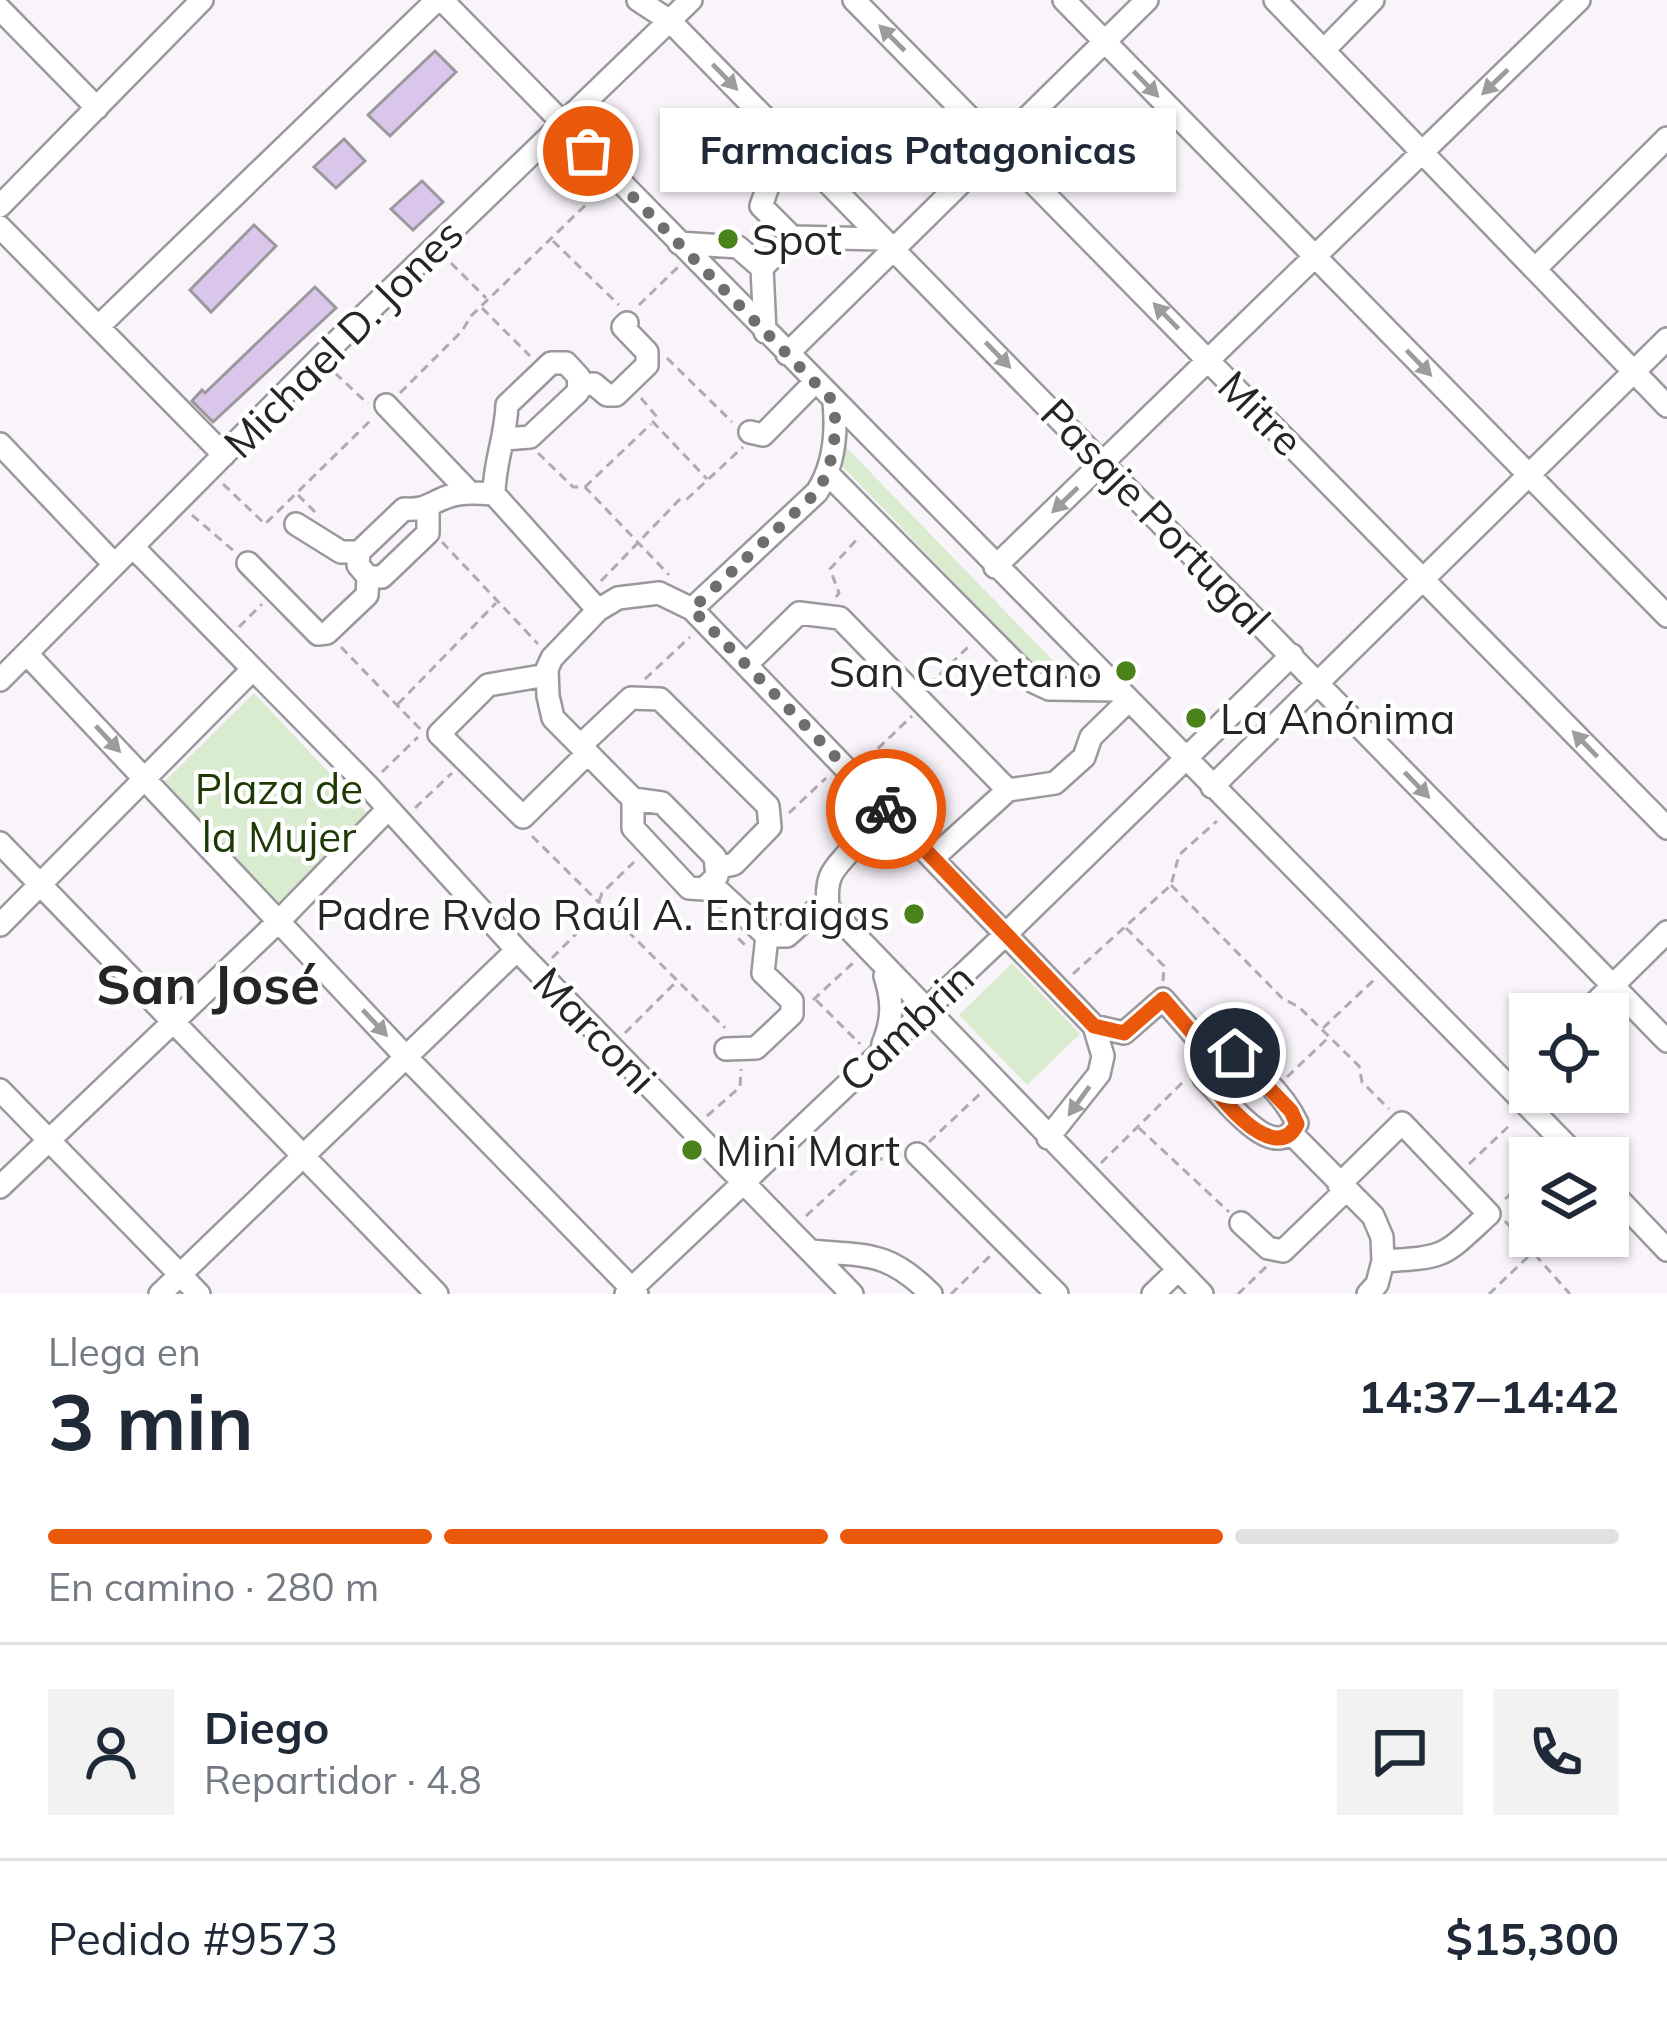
<!DOCTYPE html>
<html lang="es">
<meta charset="utf-8">
<style>
body{margin:0;font-family:Mulish,sans-serif;background:#f2f2f3;color:#1f2937;height:100vh;display:flex;flex-direction:column;font-size:45px;white-space:nowrap}
*{box-sizing:border-box;margin:0}
p{font-size:39px;color:#747a83}
.icon{flex:none;width:66px;height:66px;fill:none;stroke:currentColor;stroke-width:2;stroke-linecap:round;stroke-linejoin:round}
.map{position:relative;height:1294px;overflow:hidden}
.details{display:flex;flex-direction:column;background:#fff;flex:1}
.details>*{flex:none}
.controls{position:absolute;left:1509px;top:993px;display:grid;gap:24px}
.controls a{display:grid;place-items:center;width:120px;height:120px;border-radius:0px;background:#fff;box-shadow:0 3px 9px #0004;font-size:60px}
.pin{position:absolute;display:grid;place-items:center;width:102px;height:102px;color:#fff;margin:-51px;border:6px solid #fff;border-radius:50%;box-shadow:0 3px 12px #0007}
.courier{position:absolute;display:grid;place-items:center;width:120px;height:120px;margin:-60px;border:9px solid #ea580c;border-radius:50%;background:#fff;color:#222;box-shadow:0 3px 15px #0007}
.bubble{position:absolute;height:84px;border-radius:0px;background:#fff;box-shadow:0 3px 9px #0004;font-size:39px;font-weight:700;line-height:84px;text-align:center}
.summary em{font-style:normal;font-weight:700}
.summary div{display:flex;flex-direction:column-reverse}
.summary{display:flex;align-items:center;justify-content:space-between;height:204px;padding:0 48px}
h1{font-size:78px;font-weight:700;line-height:90px}
.bar{display:grid;grid-template-columns:repeat(4,1fr);gap:18px 12px;align-content:center;height:144px;padding:0 48px}
.bar i{height:15px;border-radius:9px;background:#e0e1e3}
.bar .current{background:#ea580c}
.bar p{grid-column:span 4}
.line{display:flex;align-items:center;gap:30px;padding:0 48px;border-top:3px solid #e0e1e3}
.line div{flex:1}
.round{display:grid;place-items:center;flex:none;width:126px;height:126px;border-radius:0px;background:#f2f2f3}
.map>svg:first-child{display:block}
</style>
<div class="map">
<svg width="1667" height="1294" viewBox="0 0 1667 1294">
<rect width="100%" height="100%" fill="#f8f4fa"/>
<!-- green -->
<path fill="#d9eccf" d="M843 444 1068 676 1036 667 842 466Z
M254 693 372 818 281 911 165 781Z
M1012 963 1080 1034 1027 1085 959 1015Z"/>
<!-- building -->
<path fill="#dbc6eb" stroke="#9b989d" stroke-width="3" d="M435 51 456 72 390 136 368 115Z
M344 139 365 161 336 188 314 167Z
M422 181 443 202 413 230 391 209Z
M254 225 276 246 211 312 190 290Z
M315 287 336 308 213 422 192 401 202 390 205 393Z"/>
<g fill="none" stroke-linecap="round" stroke-linejoin="round">
<defs>
<path id="minor" d="M442 0 1579 1158
M638 0 670 21 1667 1041
M854 0 1667 828
M1064 0 1667 616
M1275 0 1667 406
M0 9 97 108
M1324 50 1373 0
M785 139 761 206 792 237
M0 206 202 0
M0 227 224 455
M679 243 738 247 762 268
M1535 269 1667 138
M98 327 437 0
M765 332 762 268 792 237 882 239
M787 354 1147 0
M579 385 594 384 607 395H616L647 365V352L623 327 627 323
M386 405 469 492
M750 432 763 435 814 383
M0 444 114 564
M828 474 1034 682 1049 689 1116 690
M494 494 598 610
M428 510V533L382 577H368L358 565 359 552 404 509C423 510 426 506 442 499 458 491 478 493 494 494 494 463 506 437 507 405L551 363H566L579 377 578 392 530 437 506 439
M296 524 341 552H359
M133 547 368 786 517 950 852 1294
M248 563 318 634 327 633 367 595 368 577
M995 567 1579 0
M692 609 817 492C834 466 837 433 834 402
M27 654 406 1057 637 1294
M746 665 799 613 840 618 999 781 1008 790 933 858
M547 675 488 685 439 734 523 817 588 753
M0 680 322 356 691 0
M581 745 631 698 660 699 768 806 770 827 734 864 716 868
M1212 787 1667 339
M1008 790 1055 783 1084 757 1091 737 1128 701
M633 799V828L689 888 704 889 717 876 715 857 662 803 633 799 553 718 548 696 547 669 552 658 598 610 618 598 659 593 692 609 1094 1026 1103 1056 1099 1074 1048 1138
M0 843 437 1294
M710 883 767 936H787L816 910 828 907
M828 907 1202 1294
M828 907C824 865 841 868 860 837 868 822 866 803 864 787
M0 925 253 669
M1584 1014 1667 932
M1094 1026 1124 1033 1163 999 1210 1053
M883 1044C893 1019 893 1001 885 976
M726 1049 756 1048 792 1014V1001L763 973 767 936
M1220 1049C1248 1057 1285 1097 1297 1123 1276 1169 1224 1097 1204 1078L1203 1062Z
M1511 1087 1530 1067
M0 1090 199 1294
M1292 1134 1373 1216 1382 1237 1383 1261 1377 1284 1368 1294
M917 1154 1057 1294
M1339 1185 1402 1123 1489 1214C1442 1257 1448 1257 1383 1261
M0 1187 280 920 388 809
M1608 1188 1667 1250
M1241 1223 1268 1248 1283 1251 1345 1191
M810 1251C868 1256 888 1251 931 1294
M160 1294 517 950
M626 1294 1007 933 1292 655
M1153 1294 1178 1270"/>
</defs>
<!-- minor casing -->
<use href="#minor" stroke="#9b989d" stroke-width="26"/>
<!-- path -->
<path stroke="#aeabb0" stroke-width="3" stroke-dasharray="9 6" stroke-linecap="butt" d="M553 241 619 305
M451 263 486 298
M639 305 679 266
M482 308 530 356
M667 358 732 422
M335 373 368 404
M400 393 462 331 471 316 600 191
M641 398 657 417 653 422 707 479
M538 453 573 487H585L669 575
M223 484 265 524 371 420
M585 487 651 424
M298 495 316 513
M192 515 235 552
M442 542 538 644
M601 581 679 500 687 499 743 447
M836 597 839 593 830 569 859 537
M239 627 262 604
M341 647 422 731
M645 679 690 637
M929 685 969 646
M398 704 496 603
M867 759 912 716
M382 772 418 737
M415 808 452 773
M789 813 826 778
M532 836 725 1028
M1171 885 1282 998 1299 1007 1359 1066 1362 1082 1389 1109
M706 907 746 946
M1126 928 1164 966 1163 981
M552 958 594 916 602 893 634 862
M1073 974 1171 885 1179 855 1217 821
M813 1000 854 962
M816 1000 860 1044
M1323 1028 1376 978
M625 1033 677 981
M1287 1077 1328 1038
M707 1116 740 1087 741 1069
M1139 1128 1229 1212
M929 1142 983 1091
M1101 1163 1184 1081
M1469 1164 1511 1124
M1505 1199 1530 1176
M806 1216 868 1159H896
M1505 1221 1570 1294
M951 1294 990 1256
M1238 1294 1267 1266
M1489 1294 1531 1254"/>
<!-- minor -->
<use href="#minor" stroke="#fff" stroke-width="21"/>
</g>
<!-- one-way arrows -->
<defs><path id="oneway-solid" d="M-6-.8H1V-3.2L6.5 0L1 3.2V.8H-6Z" transform="scale(3)"/></defs>
<g fill="#9d9c9d">
<use href="#oneway-solid" transform="translate(892 38) rotate(-135)"/>
<use href="#oneway-solid" transform="translate(725 77) rotate(46)"/>
<use href="#oneway-solid" transform="translate(1495 82) rotate(136)"/>
<use href="#oneway-solid" transform="translate(1146 84) rotate(46)"/>
<use href="#oneway-solid" transform="translate(1166 316) rotate(-134)"/>
<use href="#oneway-solid" transform="translate(998 355) rotate(46)"/>
<use href="#oneway-solid" transform="translate(1419 363) rotate(46)"/>
<use href="#oneway-solid" transform="translate(1065 500) rotate(136)"/>
<use href="#oneway-solid" transform="translate(108 739) rotate(47)"/>
<use href="#oneway-solid" transform="translate(1585 744) rotate(-134)"/>
<use href="#oneway-solid" transform="translate(1417 785) rotate(46)"/>
<use href="#oneway-solid" transform="translate(375 1023) rotate(47)"/>
<use href="#oneway-solid" transform="translate(1079 1101) rotate(126)"/>
</g>
<g fill="none" stroke-linecap="round" stroke-linejoin="round">
<!-- done -->
<path stroke="#6f6d70" stroke-width="12" stroke-dasharray="0 21.6" d="M588 151 834 402C837 434 834 465 817 492L692 609 886 809"/>
<!-- route -->
<path stroke="#ea580c" stroke-width="15" d="M886 809 1094 1026 1124 1033 1163 999 1210 1053 1203 1062C1205 1086 1275 1171 1297 1124L1291 1111 1235 1053"/>
</g>
<!-- markers -->
<g fill="#4a821b" stroke="#fff" stroke-width="4.5">
<circle cx="728" cy="239" r="12"/>
<circle cx="1126" cy="671" r="12"/>
<circle cx="1196" cy="718" r="12"/>
<circle cx="914" cy="914" r="12"/>
<circle cx="692" cy="1150" r="12"/>
</g>
<g text-anchor="middle" dominant-baseline="central" stroke-width="9" stroke-linejoin="round" paint-order="stroke">
<!-- poi labels -->
<g font-size="42" fill="#252426" stroke="#fff" text-anchor="start">
<text x="752" y="239">Spot</text>
<text x="1102" y="671" text-anchor="end">San Cayetano</text>
<text x="1220" y="718">La Anónima</text>
<text x="890" y="914" text-anchor="end">Padre Rvdo Raúl A. Entraigas</text>
<text x="716" y="1150">Mini Mart</text>
</g>
<!-- street labels -->
<g font-size="42" fill="#252426" stroke="#fff">
<text transform="translate(343 338) rotate(-45)">Michael D. Jones</text>
<text transform="translate(1261 413) rotate(45)">Mitre</text>
<text transform="translate(1156 516) rotate(46)">Pasaje Portugal</text>
<text transform="translate(906 1027) rotate(-43)">Cambrin</text>
<text transform="translate(595 1030) rotate(46)">Marconi</text>
</g>
<!-- park labels -->
<g font-size="42" fill="#1d3905" stroke="#fff">
<text x="279" y="788">Plaza de<tspan x="279" dy="48">la Mujer</tspan></text>
</g>
<!-- district labels -->
<g font-size="54" font-weight="bold" fill="#252426" stroke="#fff">
<text x="208" y="984">San José</text>
</g>
</g>
</svg>
<div class="controls">
<a><svg class="icon" aria-label="locate" viewBox="0 0 24 24"><circle cx="12" cy="12" r="6"/><path d="M12 2v4M12 18v4M2 12h4M18 12h4"/></svg></a>
<a><svg class="icon" aria-label="layers" viewBox="0 0 24 24"><path d="M12 4l9 5-9 5-9-5zM3 14l9 5 9-5"/></svg></a>
</div>
<div class="pin" style="left:588px;top:151px;background:#ea580c"><svg class="icon" aria-label="bag" viewBox="0 0 24 24"><path d="M5 8h14l-1 12H6zM9 8a3 3 0 0 1 6 0"/></svg></div>
<div class="pin" style="left:1235px;top:1053px;background:#1f2937"><svg class="icon" aria-label="home" viewBox="0 0 24 24"><path d="M3 11l9-7 9 7M6 9v11h12V9"/></svg></div>
<div class="courier" style="left:886px;top:809px"><svg class="icon" aria-label="bike" viewBox="0 0 24 24"><circle cx="6" cy="16" r="4"/><circle cx="18" cy="16" r="4"/><path d="M6 16l4-8h5l3 8M10 8l3 8H6M13 5h3"/></svg></div>
<div class="bubble" style="left:660px;top:108px;width:516px">Farmacias Patagonicas</div>
</div>
<section class="details">
<div class="summary"><div><h1>3 min</h1><p>Llega en</p></div><em>14:37–14:42</em></div>
<div class="bar"><i class="current"></i><i class="current"></i><i class="current"></i><i></i><p>En camino · 280 m</p></div>
<div class="line" style="height:216px"><a class="round"><svg class="icon" aria-label="person" viewBox="0 0 24 24"><circle cx="12" cy="8" r="4"/><path d="M4 21q1-7 8-7t8 7"/></svg></a><div><b>Diego</b><p>Repartidor · 4.8</p></div><a class="round"><svg class="icon" aria-label="chat" viewBox="0 0 24 24"><path d="M4 5h16v11H9l-5 4z"/></svg></a><a class="round"><svg class="icon" aria-label="phone" viewBox="0 0 24 24"><path d="M5 4h4l2 5-3 2q2 4 5 5l2-3 5 2v4C11 20 4 13 5 4z"/></svg></a></div>
<div class="line" style="height:156px"><div>Pedido #9573</div><b>$15,300</b></div>
</section>
